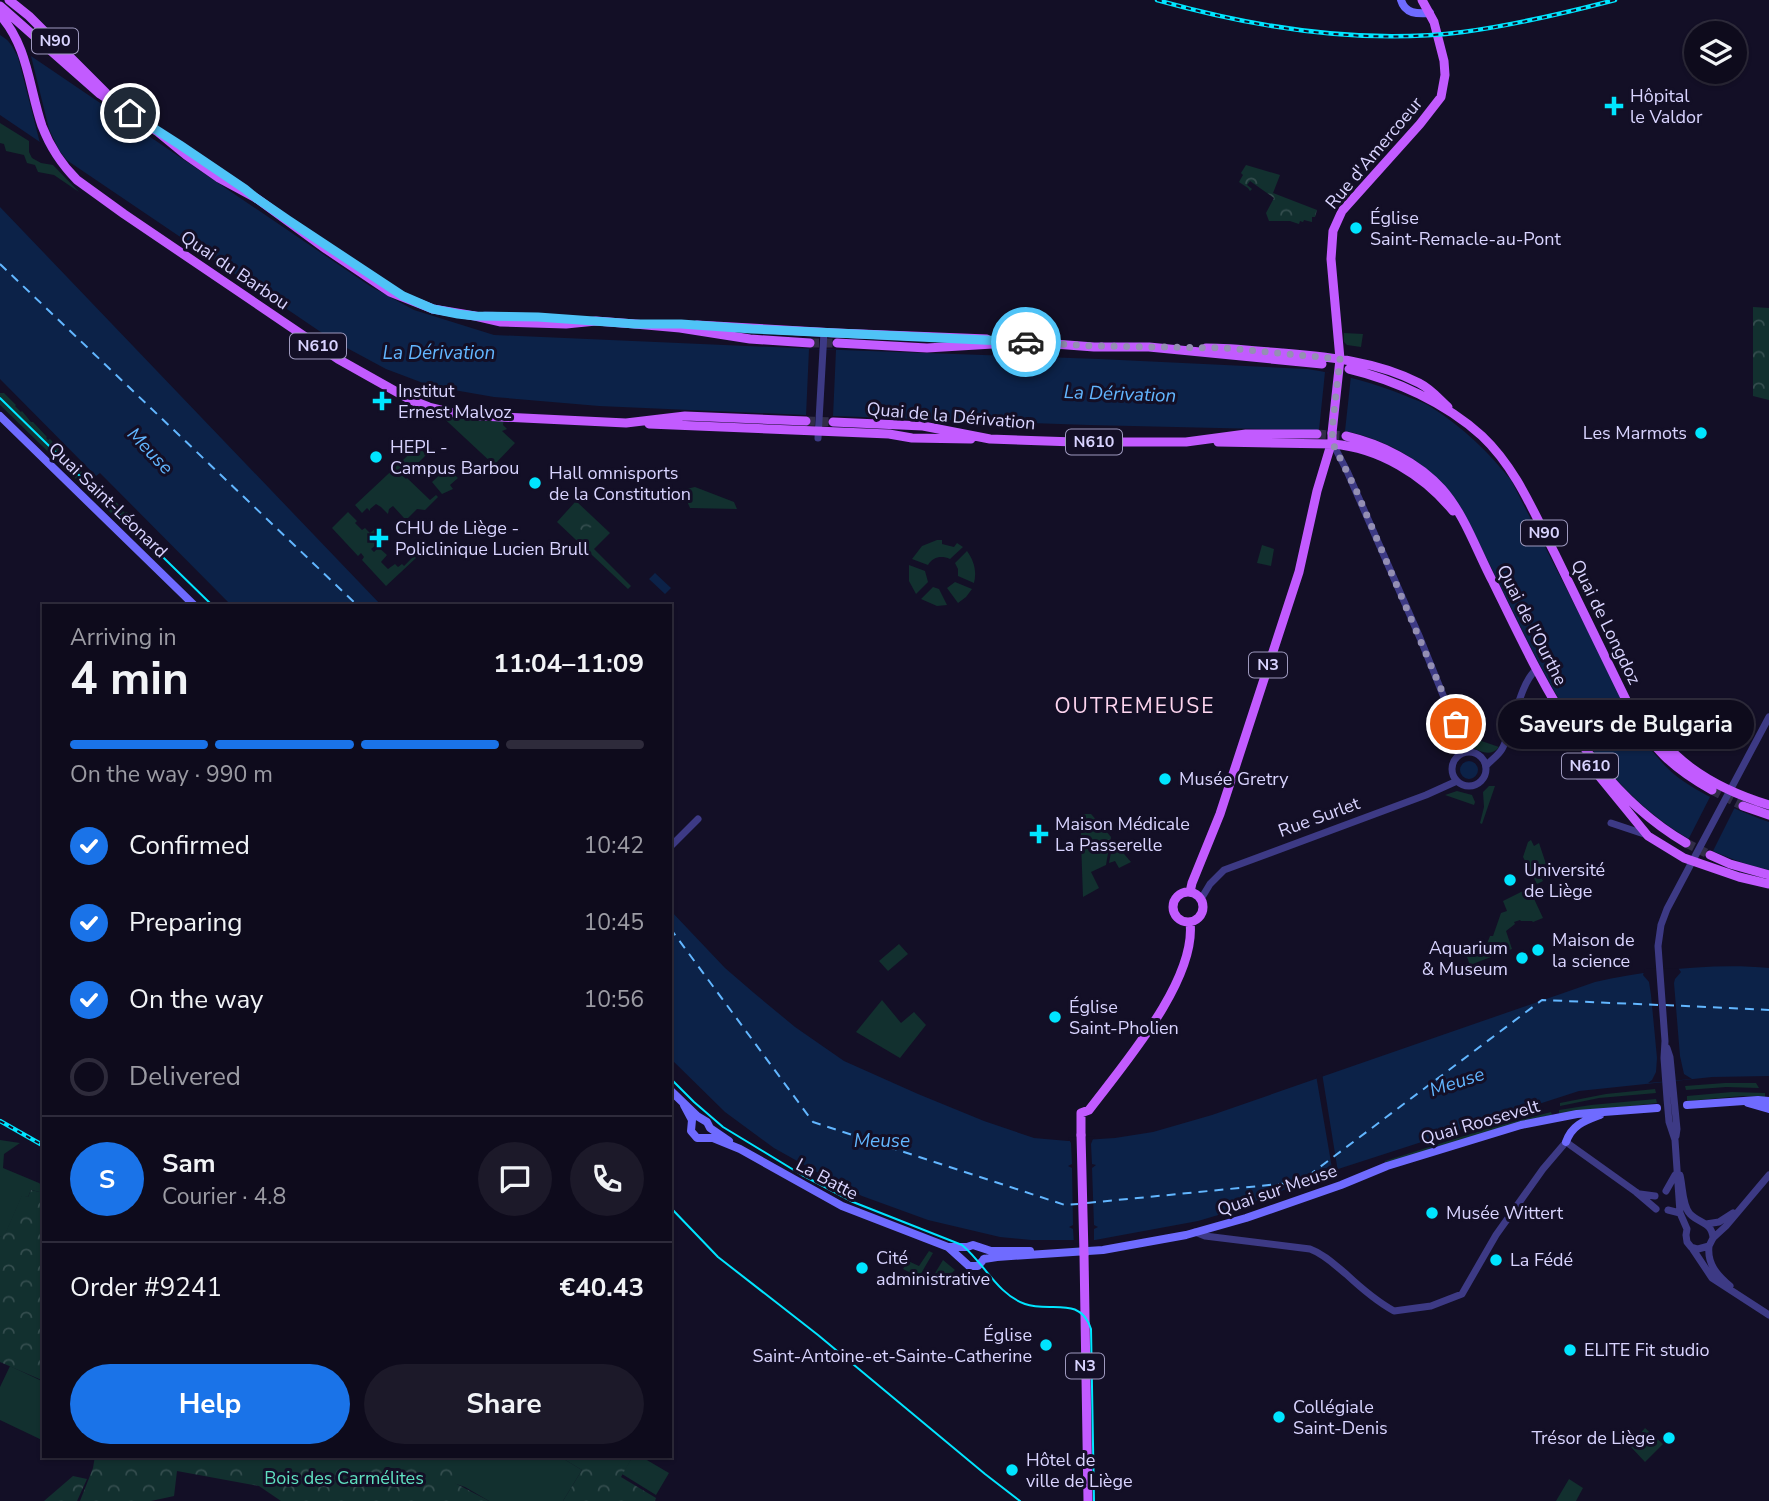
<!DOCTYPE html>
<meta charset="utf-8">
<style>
body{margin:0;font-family:"Nunito Sans",sans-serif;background:#1c1929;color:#f1f3f6;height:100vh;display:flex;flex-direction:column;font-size:26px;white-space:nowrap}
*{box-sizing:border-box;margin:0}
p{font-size:23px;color:#9b9ba3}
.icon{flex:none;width:38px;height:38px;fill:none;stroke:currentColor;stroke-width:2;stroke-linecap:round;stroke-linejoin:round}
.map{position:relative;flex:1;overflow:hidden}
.side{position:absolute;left:42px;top:604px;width:630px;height:854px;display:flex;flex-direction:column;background:#0e0b1c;border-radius:0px;box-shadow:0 2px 5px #0004,0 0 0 2px #2e2b3b}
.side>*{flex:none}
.tools{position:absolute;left:1684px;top:21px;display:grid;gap:14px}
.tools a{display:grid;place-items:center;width:63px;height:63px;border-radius:50%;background:#0e0b1c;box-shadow:0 2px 5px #0004,0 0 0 2px #2e2b3b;font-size:35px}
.pin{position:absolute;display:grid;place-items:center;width:60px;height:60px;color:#fff;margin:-30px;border:4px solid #fff;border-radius:50%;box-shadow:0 2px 7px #0007}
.courier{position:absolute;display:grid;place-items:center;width:70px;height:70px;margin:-35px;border:5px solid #4fc3f7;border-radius:50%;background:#fff;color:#222;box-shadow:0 2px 9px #0007}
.bubble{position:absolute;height:49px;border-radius:24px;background:#0e0b1c;box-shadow:0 2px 5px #0004,0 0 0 2px #2e2b3b;font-size:23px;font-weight:700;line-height:49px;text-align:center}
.summary em{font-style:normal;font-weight:700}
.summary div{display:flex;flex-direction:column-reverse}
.summary{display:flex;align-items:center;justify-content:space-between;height:119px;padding:0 28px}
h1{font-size:46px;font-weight:700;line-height:52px}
.bar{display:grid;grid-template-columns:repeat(4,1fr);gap:10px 7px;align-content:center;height:84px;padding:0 28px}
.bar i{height:9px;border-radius:5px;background:#2e2b3b}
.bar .current{background:#1a73e8}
.bar p{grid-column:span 4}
.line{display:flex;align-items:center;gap:18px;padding:0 28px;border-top:2px solid #2e2b3b}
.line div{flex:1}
.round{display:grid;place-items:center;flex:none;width:74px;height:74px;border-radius:37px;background:#1c1929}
ol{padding:0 28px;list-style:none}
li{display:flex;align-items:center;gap:21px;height:77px}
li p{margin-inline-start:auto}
li .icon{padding:7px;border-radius:50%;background:#1a73e8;color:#fff;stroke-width:4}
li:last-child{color:#9b9ba3}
li i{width:38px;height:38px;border:4px solid #2e2b3b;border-radius:50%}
.button{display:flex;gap:14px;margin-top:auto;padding:14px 28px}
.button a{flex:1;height:80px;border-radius:42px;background:#1a73e8;color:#fff;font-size:28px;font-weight:700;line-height:80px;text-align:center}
.button a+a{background:#1c1929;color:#f1f3f6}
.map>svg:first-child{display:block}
</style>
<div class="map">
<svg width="1769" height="1501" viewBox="0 0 1769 1501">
<defs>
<pattern id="forest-crowns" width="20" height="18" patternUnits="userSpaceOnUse" patternTransform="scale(1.75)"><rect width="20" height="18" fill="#12302f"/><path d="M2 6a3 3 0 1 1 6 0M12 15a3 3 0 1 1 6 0" fill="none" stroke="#344d4e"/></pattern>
</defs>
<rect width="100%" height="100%" fill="#130f26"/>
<!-- green -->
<path fill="#12302f" d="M0 123 29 141V152L32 158 41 163 53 165 79 192 54 175 38 172 35 165 27 163 24 155 6 151 4 144 0 143Z
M1344 333 1363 334 1361 347 1347 345 1344 342Z
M0 393H4L16 405 15 406 21 412 22 411 31 422H33L47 437 46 438 48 440 50 439 82 472 76 479 0 405Z
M435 410 504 418 503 425 507 429 502 431 515 443 494 465Z
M418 446 426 455 416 465V468L411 462 400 473 406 479 407 478 430 500 436 495 438 497 425 510 417 509 408 518H404L393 506 389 509 388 514 381 507 376 504 370 509V511L367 508 362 513 355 505Z
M447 468 458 478 450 485 453 489 442 494 432 482Z
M86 477 111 500 113 499 121 507 120 508 125 513 127 512 134 520V522L157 543 150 551 80 483Z
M695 487 734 502 737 509 690 508 684 494 686 489Z
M576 501 610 533 594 549 631 586 628 589 557 522Z
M348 512 357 521 355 523 362 530 365 528 370 533 375 529 377 531 371 537 377 544 371 549 374 552 377 549 375 547 377 546 387 555 381 562 388 569 395 564 398 567 402 564 404 566 414 556 416 558 386 586 362 560 364 557 361 553 358 556 332 528Z
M937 540H942V544L954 547 957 543 963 547 950 559C941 555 933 557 928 565L912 559 922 546Z
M1262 545 1274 549 1271 566 1257 563Z
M967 551C974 561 977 571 974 583L958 576V569L955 563Z
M909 565 925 571 928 582 916 594 909 581Z
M955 582 972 589 966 597 958 603 947 588Z
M933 587 939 589 947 605 937 606 921 599Z
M1465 735 1467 736 1499 747C1490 758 1479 751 1468 745Z
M1489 786H1495L1482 824 1480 823 1484 807 1483 792Z
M1457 791 1472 795 1475 802 1474 805 1445 795Z
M1531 840 1534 846 1539 843 1546 864 1537 869 1543 881 1537 884 1523 857 1528 842Z
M1081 841H1085L1108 853 1106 865 1091 872 1099 888 1083 897Z
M1112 847H1118L1131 862 1119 868 1115 861 1109 863Z
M1529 888 1543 918 1533 922 1532 921H1521L1520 920 1514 922 1515 924 1506 931 1512 949 1470 965 1467 957 1464 956 1466 951 1482 957 1490 936H1493L1501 913 1507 911 1503 901Z
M899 944 908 954 888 971 879 961Z
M882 1000 901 1023 914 1012 926 1025 900 1058 856 1032Z
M1725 1083H1756L1759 1088 1726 1087 1686 1090 1685 1086Z
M1655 1089 1656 1093 1599 1098 1560 1106V1103L1606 1094Z
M1732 1092 1765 1093V1097L1742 1096 1687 1101V1096Z
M1656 1099 1657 1103 1559 1114V1110L1591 1105Z
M1551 1112 1552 1115 1528 1120 1393 1161 1385 1162V1161L1483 1130Z
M0 1140 20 1143 4 1154 3 1168 39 1183 44 1187V1193L31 1190 28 1197 22 1196 5 1235 0 1237Z
M929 1251 933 1253 919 1277 903 1269 908 1261 919 1266Z
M943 1260 955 1270 936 1287 929 1283Z
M10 1366 44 1382V1441L0 1420V1387Z
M1645 1428 1663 1444 1645 1462 1631 1447V1445Z
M372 1456H559L582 1470 563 1501H489L465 1487Z
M633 1456H640L669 1473 656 1495 622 1474Z
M1569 1479 1583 1488 1576 1501H1556Z"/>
<!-- forest -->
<path fill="url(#forest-crowns)" d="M1246 165 1280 175 1273 193 1317 210 1315 217H1312V222L1304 220 1303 222 1300 221 1299 224 1290 221H1269L1266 213 1274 198 1250 181 1247 185 1252 189 1250 191 1248 188 1239 182 1243 175 1241 173Z
M1753 307 1769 308V400L1753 396Z
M580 510 596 526 581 530 570 520Z
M1081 814H1091L1111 837 1108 853 1085 841H1081Z
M31 1190 44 1193V1381L0 1362V1237L5 1234 22 1195 28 1197Z
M95 1456H466L468 1458 466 1463 462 1465 459 1476 451 1481 489 1501H281L259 1486 177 1471 174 1496 151 1501H80L93 1468Z
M559 1456H633L621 1477 656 1498 655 1501H563L582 1470Z
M73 1476 87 1479 77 1501H44Z"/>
<!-- water -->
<path fill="#0c2248" d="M0 35 370 286 414 310 494 335 842 350 1099 359 1307 369C1341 374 1374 383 1406 396 1415 400 1424 402 1431 407 1463 427 1488 452 1511 480L1645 743C1655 754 1664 766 1675 775 1700 795 1739 811 1769 822V870C1611 833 1556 698 1491 567 1480 545 1469 522 1457 501 1430 464 1389 440 1345 431L1089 425 805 415 599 406 494 397 431 386 386 369 334 341 0 115Z
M0 207 381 605H231L100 473 96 476 0 379Z
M655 573 671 588 665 594 649 579Z
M1460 770a9 9 0 1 1 18 0a9 9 0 1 1-18 0Z
M670 910 725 968 754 993 795 1027 844 1061 918 1094 984 1121 1034 1138 1068 1141 1115 1138 1153 1132 1212 1115 1595 982C1650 970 1714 963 1769 968V1076L1712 1077 1579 1091 1332 1171 1225 1213 1198 1221 1095 1240H1031L1000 1237 928 1220 862 1196 840 1185 774 1148 725 1112 670 1058Z"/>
<!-- pier -->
<path fill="#130f26" d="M1 32 30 52 49 129 59 150 73 168 41 147 18 57 12 46Z
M809 349 836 350 833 417 806 416Z
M1325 372 1351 376 1345 431 1319 430Z
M1711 795 1735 807 1711 855 1687 842Z
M1678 968 1681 972 1675 979 1674 983 1680 1056 1684 1074 1692 1079 1648 1083 1652 1080 1656 1072 1657 1058 1651 995 1649 982 1643 975 1645 969Z
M1322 1073 1338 1172 1333 1174 1316 1075Z
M1096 1136 1093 1139 1091 1144 1092 1164 1096 1165 1092 1168 1094 1225 1098 1227 1094 1229V1243L1074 1244 1073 1229 1069 1227 1073 1225 1072 1168 1068 1166 1072 1164 1071 1143 1068 1138Z"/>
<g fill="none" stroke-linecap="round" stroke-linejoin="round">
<!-- ferry -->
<path stroke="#62b6ff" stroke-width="2" stroke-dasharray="9 7" stroke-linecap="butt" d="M0 264 358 606
M670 928 813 1122 1065 1205 1078 1204
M1665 1005 1769 1010
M1087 1203 1300 1182 1542 1000 1660 1005"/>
<!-- primary-tunnel -->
<path stroke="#312d47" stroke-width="9" stroke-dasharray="9 4.5" stroke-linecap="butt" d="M810 343H837
M806 421 833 422
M1317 434 1346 436
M1712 790 1743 806
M1686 843 1710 855"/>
<!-- tertiary -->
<path stroke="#3d3a85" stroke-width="7" d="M173 141 239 185
M485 315 538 317 578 320
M818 438 824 332
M1333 444 1347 471 1420 638 1466 752
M1769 717 1667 909 1661 925 1658 946 1665 1041 1664 1058 1667 1099 1669 1122 1675 1140 1680 1213 1687 1229 1686 1235 1687 1242 1691 1247 1698 1249 1709 1246 1713 1238 1726 1226 1769 1175
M1452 769a17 17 0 1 1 34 0a17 17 0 1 1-34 0Z
M1486 766C1491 760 1498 756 1502 749 1514 728 1519 684 1536 670
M1611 823 1647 835
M670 847 698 819
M1201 899 1210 884 1224 870 1426 795 1457 781
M1667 1048 1670 1057 1677 1129 1676 1136
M1680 1175C1683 1187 1682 1205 1690 1214 1700 1224 1712 1222 1713 1238
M1666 1191 1675 1175
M1640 1194 1655 1196
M1668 1210 1680 1213
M1706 1224 1719 1222 1733 1213
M1195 1232 1205 1236 1310 1249C1324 1254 1335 1265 1346 1274 1361 1288 1376 1301 1394 1311L1431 1306 1462 1294 1496 1235 1543 1169 1566 1142 1636 1192 1656 1209
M1709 1246C1707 1264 1717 1275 1730 1286
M1692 1248 1712 1278 1769 1315"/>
<!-- secondary -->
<path stroke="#6f6bff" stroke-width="8" d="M1401 0C1405 14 1417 14 1430 13
M0 416 195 606
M670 1090 697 1116 707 1122 710 1128 729 1141
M1748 1103 1769 1109
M684 1105 692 1120 691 1131 697 1138H713L740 1149 842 1206 948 1247 969 1266H978L984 1259
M1687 1105 1758 1100 1769 1101
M1566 1142C1572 1125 1584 1121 1600 1115
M950 1247H967L973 1245 991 1251H1030
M984 1259 997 1257 1103 1250 1186 1235 1246 1218 1341 1185 1387 1166 1521 1125 1577 1114 1657 1108"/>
<!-- primary -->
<path stroke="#c25bff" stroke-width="9" d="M9 0 29 16 106 93
M0 6 100 94 158 132 186 155 219 178 256 198 326 249 390 292 433 309 475 316 501 322 566 324 596 321 635 324 680 328 750 339 810 343
M0 15C28 46 29 88 42 126 50 147 61 164 77 180L124 214 338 359 411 400 429 407 458 414 481 416 626 423 685 416 806 421
M697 325 836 333 987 339
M837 343 927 348 1028 342 1094 347H1149L1322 364
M1206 348C1232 348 1257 351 1282 353 1329 357 1377 361 1419 383 1431 389 1439 399 1448 407
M1349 369C1395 380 1446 403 1482 436 1516 468 1534 513 1555 554 1580 605 1605 657 1630 708 1650 747 1674 769 1712 790
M833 422 923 426 990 439 1075 442H1186L1246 434H1317
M649 424 889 434 912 438 971 439
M1332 433 1340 359 1331 259 1333 231 1342 211 1420 124 1441 97 1445 75 1444 61 1434 22 1422 0
M1346 436C1380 444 1418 462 1442 489 1465 515 1477 552 1493 582 1541 680 1588 786 1686 843
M1218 442 1333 444C1379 448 1424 475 1453 511
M1634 704C1668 758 1707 786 1769 805
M1590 765 1648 836 1684 858 1739 877 1769 884
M1743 806 1769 815
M1710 855 1730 864 1769 875
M1173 907a15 15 0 1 1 30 0a15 15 0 1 1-30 0Z
M1190 892 1192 883 1220 814 1299 572 1317 491 1332 441
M1081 1135V1113L1089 1110C1123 1065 1197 980 1190 922
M1084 1254 1088 1501"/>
<!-- tram -->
<path stroke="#00e5ff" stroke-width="2" d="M0 398 213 606
M670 1078 694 1102 723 1127 802 1175 853 1202 962 1245C984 1263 997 1294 1025 1304 1050 1313 1080 1295 1091 1329L1094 1501
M670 1207 718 1257 818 1335 985 1474 1020 1501"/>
<defs>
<path id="rail" d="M1157 0C1256 28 1360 45 1463 32 1515 25 1565 13 1615 0
M0 1121 44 1146"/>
</defs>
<!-- rail casing -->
<use href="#rail" stroke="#00e5ff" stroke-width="4.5"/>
<!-- rail -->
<use href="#rail" stroke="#130f26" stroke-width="2" stroke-dasharray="5" stroke-linecap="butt"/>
<!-- primary-bridge -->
<path stroke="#c25bff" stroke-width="9" d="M1332 441V433
M1081 1135 1084 1254"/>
</g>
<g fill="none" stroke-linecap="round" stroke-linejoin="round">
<!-- done -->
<path stroke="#948fb3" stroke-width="7" stroke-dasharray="0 12.6" d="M1026 342 1094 346 1226 348 1340 359 1332 430 1333 444 1356 490 1456 724"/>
<!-- route -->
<path stroke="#4fc3f7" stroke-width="9" d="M130 113 180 145 245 189 256 198 288 220 403 296 433 309 458 314 475 316 538 317 635 324H681L752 329 1026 342"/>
</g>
<!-- markers -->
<g fill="#00e5ff" stroke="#130f26" stroke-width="2.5">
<path d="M1610.5 95.5h7v7h7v7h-7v7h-7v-7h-7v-7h7z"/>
<circle cx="1356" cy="228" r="7"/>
<path d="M378.5 390.5h7v7h7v7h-7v7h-7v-7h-7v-7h7z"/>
<circle cx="1701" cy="433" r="7"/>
<circle cx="376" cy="457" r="7"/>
<circle cx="535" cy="483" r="7"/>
<path d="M375.5 527.5h7v7h7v7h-7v7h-7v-7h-7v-7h7z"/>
<circle cx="1165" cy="779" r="7"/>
<path d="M1035.5 823.5h7v7h7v7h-7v7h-7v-7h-7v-7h7z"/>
<circle cx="1510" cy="880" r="7"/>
<circle cx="1538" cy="950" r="7"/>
<circle cx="1522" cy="958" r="7"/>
<circle cx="1055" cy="1017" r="7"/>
<circle cx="1432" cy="1213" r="7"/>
<circle cx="1496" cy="1260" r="7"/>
<circle cx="862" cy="1268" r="7"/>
<circle cx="1046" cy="1345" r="7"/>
<circle cx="1570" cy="1350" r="7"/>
<circle cx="1279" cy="1417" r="7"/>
<circle cx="1669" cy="1438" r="7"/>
<circle cx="1012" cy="1470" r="7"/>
</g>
<g text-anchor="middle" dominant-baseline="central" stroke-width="6" stroke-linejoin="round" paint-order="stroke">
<!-- shield labels -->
<g fill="#130f26" stroke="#9e99be" stroke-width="2">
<rect x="32" y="28.5" width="46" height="25" rx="5"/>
<rect x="290" y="333.5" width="56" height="25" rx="5"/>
<rect x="1066" y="429.5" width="56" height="25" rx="5"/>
<rect x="1521" y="520.5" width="46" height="25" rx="5"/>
<rect x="1249" y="652.5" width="38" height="25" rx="5"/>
<rect x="1562" y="753.5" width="56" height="25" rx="5"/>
<rect x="1066" y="1353.5" width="38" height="25" rx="5"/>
</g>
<g font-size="16" font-weight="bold" fill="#d9d4ff">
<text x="55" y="41">N90</text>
<text x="318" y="346">N610</text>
<text x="1094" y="442">N610</text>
<text x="1544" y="533">N90</text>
<text x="1268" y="665">N3</text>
<text x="1590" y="766">N610</text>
<text x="1085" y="1366">N3</text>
</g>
<!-- poi labels -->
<g font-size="18" fill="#d9d4ff" stroke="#130f26" text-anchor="start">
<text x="1630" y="96">Hôpital<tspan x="1630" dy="21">le Valdor</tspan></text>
<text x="1370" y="218">Église<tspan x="1370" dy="21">Saint-Remacle-au-Pont</tspan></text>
<text x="398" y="391">Institut<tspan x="398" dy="21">Ernest Malvoz</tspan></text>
<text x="1687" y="433" text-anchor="end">Les Marmots</text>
<text x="390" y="447">HEPL -<tspan x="390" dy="21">Campus Barbou</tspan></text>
<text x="549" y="473">Hall omnisports<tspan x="549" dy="21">de la Constitution</tspan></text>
<text x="395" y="528">CHU de Liège -<tspan x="395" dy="21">Policlinique Lucien Brull</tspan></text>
<text x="1179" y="779">Musée Gretry</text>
<text x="1055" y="824">Maison Médicale<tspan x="1055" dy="21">La Passerelle</tspan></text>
<text x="1524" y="870">Université<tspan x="1524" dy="21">de Liège</tspan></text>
<text x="1552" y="940">Maison de<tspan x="1552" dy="21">la science</tspan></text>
<text x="1508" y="948" text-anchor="end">Aquarium<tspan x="1508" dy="21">&amp; Museum</tspan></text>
<text x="1069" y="1007">Église<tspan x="1069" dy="21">Saint-Pholien</tspan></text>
<text x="1446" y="1213">Musée Wittert</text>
<text x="876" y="1258">Cité<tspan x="876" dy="21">administrative</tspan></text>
<text x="1510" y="1260">La Fédé</text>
<text x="1032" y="1335" text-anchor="end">Église<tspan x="1032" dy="21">Saint-Antoine-et-Sainte-Catherine</tspan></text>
<text x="1584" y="1350">ELITE Fit studio</text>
<text x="1293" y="1407">Collégiale<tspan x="1293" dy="21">Saint-Denis</tspan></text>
<text x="1655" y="1438" text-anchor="end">Trésor de Liège</text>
<text x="1026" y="1460">Hôtel de<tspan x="1026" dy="21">ville de Liège</tspan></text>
</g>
<!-- street labels -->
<g font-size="18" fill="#d9d4ff" stroke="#130f26">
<text transform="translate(1374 153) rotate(-50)">Rue d'Amercoeur</text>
<text transform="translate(235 270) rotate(34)">Quai du Barbou</text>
<text transform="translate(951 416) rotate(5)">Quai de la Dérivation</text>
<text transform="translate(108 500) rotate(44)">Quai Saint-Léonard</text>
<text transform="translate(1606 622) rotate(64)">Quai de Longdoz</text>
<text transform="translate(1532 625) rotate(63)">Quai de l'Ourthe</text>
<text transform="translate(1319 817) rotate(-20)">Rue Surlet</text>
<text transform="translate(1480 1122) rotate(-16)">Quai Roosevelt</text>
<text transform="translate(827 1179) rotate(28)">La Batte</text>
<text transform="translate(1277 1190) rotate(-19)">Quai sur Meuse</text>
</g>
<!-- park labels -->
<g font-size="18" fill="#5fe0c0" stroke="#130f26">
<text x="344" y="1478">Bois des Carmélites</text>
</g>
<!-- water labels -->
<g font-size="19" font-style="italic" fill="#62b6ff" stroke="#130f26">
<text x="439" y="353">La Dérivation</text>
<text transform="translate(1120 394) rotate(2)">La Dérivation</text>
<text transform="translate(150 451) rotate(46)">Meuse</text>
<text transform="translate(1457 1082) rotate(-18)">Meuse</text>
<text x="882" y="1141">Meuse</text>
</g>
<!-- quarter labels -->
<g font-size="21" letter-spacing="2" fill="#ffd6f0" stroke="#130f26">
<text x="1135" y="706">OUTREMEUSE</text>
</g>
</g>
</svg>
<div class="tools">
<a><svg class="icon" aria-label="layers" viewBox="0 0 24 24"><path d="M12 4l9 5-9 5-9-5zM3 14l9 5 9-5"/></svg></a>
</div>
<div class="pin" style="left:1456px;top:724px;background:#ea580c"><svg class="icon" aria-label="bag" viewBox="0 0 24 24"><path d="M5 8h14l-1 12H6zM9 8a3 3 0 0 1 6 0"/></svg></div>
<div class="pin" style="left:130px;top:113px;background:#1f2937"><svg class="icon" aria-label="home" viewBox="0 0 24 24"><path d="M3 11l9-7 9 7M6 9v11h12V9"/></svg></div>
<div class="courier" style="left:1026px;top:342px"><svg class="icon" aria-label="car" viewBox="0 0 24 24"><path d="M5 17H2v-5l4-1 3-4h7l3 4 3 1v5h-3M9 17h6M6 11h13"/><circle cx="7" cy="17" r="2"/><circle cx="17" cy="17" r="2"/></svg></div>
<div class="bubble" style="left:1498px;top:700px;width:256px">Saveurs de Bulgaria</div>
<section class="side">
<div class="summary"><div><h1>4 min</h1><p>Arriving in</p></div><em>11:04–11:09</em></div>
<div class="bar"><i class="current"></i><i class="current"></i><i class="current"></i><i></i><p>On the way · 990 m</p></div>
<ol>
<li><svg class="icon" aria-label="check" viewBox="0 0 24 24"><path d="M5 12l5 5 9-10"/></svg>Confirmed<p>10:42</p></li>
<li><svg class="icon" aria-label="check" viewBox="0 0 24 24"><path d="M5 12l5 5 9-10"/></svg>Preparing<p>10:45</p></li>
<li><svg class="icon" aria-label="check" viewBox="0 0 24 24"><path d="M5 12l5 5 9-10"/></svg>On the way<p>10:56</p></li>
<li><i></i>Delivered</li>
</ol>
<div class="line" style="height:126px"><b class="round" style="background:#1a73e8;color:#fff">S</b><div><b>Sam</b><p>Courier · 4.8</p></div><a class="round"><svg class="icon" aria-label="chat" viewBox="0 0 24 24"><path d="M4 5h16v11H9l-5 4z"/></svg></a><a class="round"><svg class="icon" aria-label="phone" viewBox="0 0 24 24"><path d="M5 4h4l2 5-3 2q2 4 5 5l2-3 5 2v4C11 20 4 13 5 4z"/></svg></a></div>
<div class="line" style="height:91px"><div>Order #9241</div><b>€40.43</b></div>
<div class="button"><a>Help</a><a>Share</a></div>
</section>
</div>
